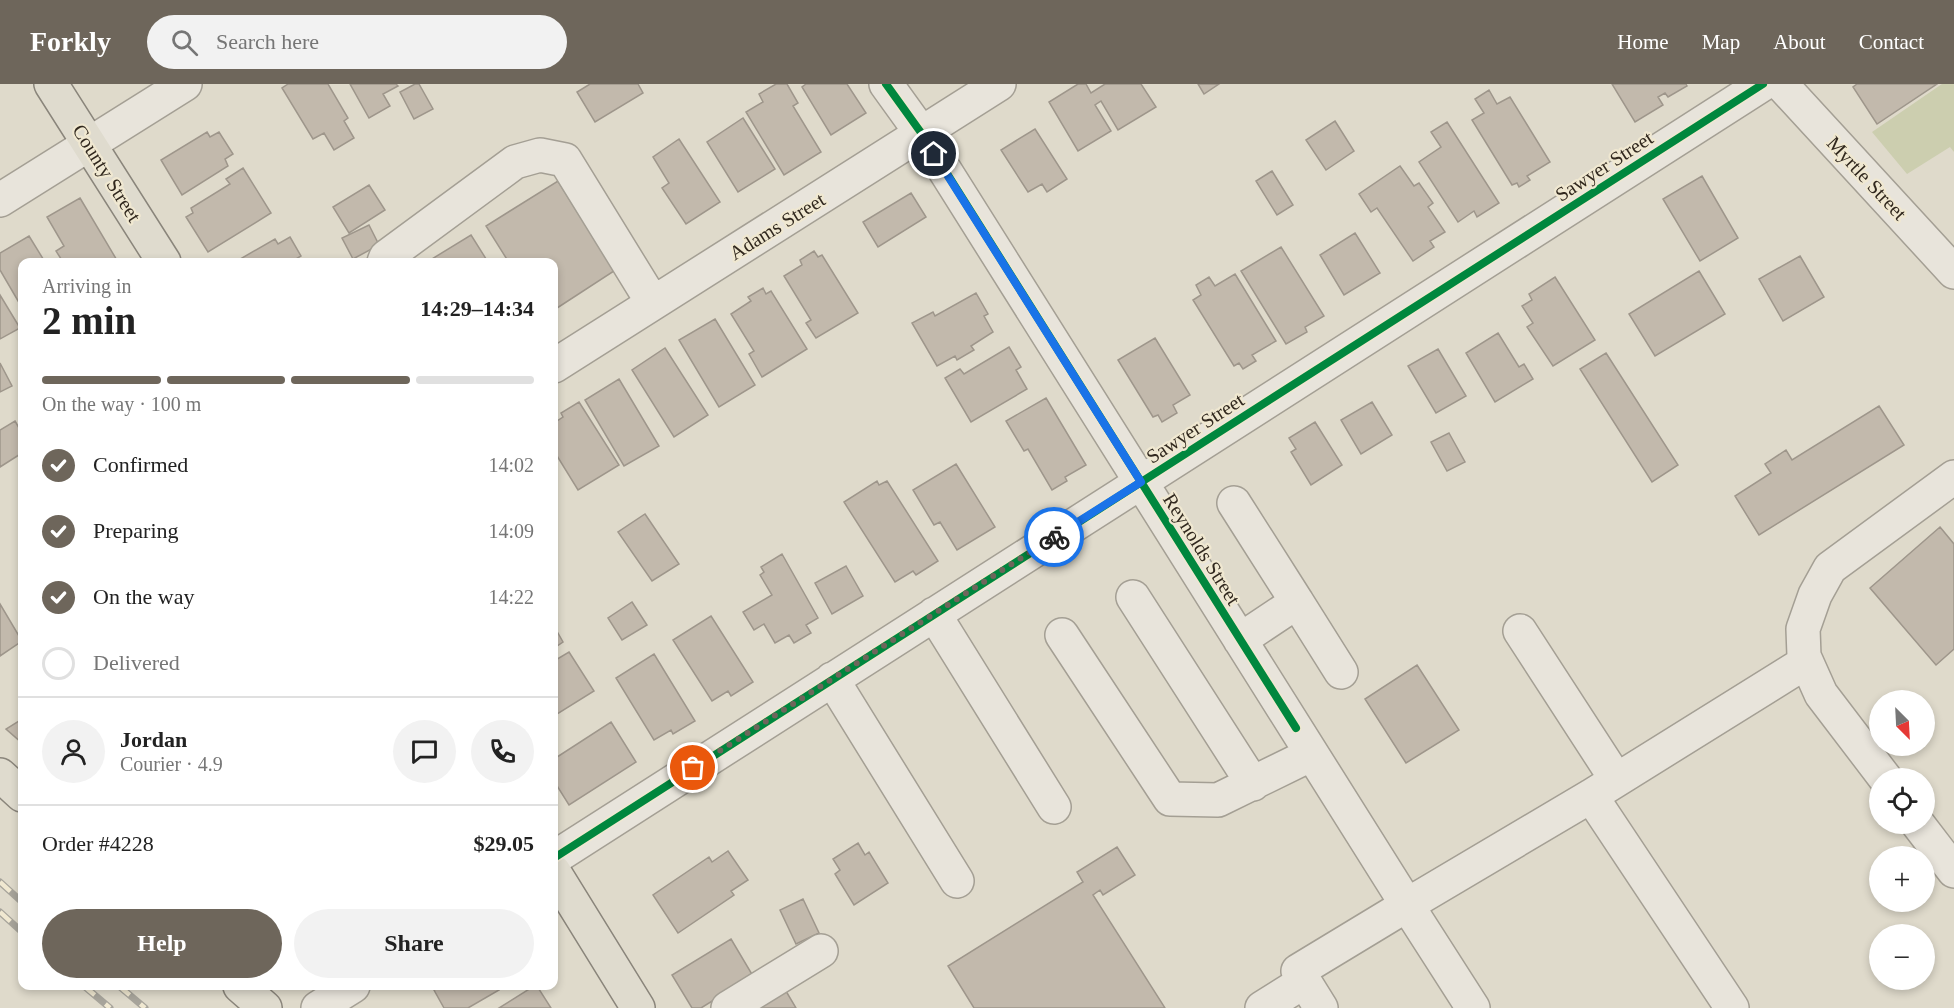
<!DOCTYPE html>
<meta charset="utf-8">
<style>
body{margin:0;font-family:"Times New Roman",serif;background:#f2f2f2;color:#222;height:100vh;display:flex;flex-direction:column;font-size:22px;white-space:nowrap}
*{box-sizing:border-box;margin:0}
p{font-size:20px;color:#767676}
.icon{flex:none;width:33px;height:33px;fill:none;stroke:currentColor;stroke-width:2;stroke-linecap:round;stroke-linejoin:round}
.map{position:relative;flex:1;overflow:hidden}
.drawer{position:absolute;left:18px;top:174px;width:540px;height:732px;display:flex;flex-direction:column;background:#fff;border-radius:12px;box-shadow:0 3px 9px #0003}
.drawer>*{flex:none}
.needle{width:39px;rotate:156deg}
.tools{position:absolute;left:1869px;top:606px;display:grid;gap:12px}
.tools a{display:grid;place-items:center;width:66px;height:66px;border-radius:50%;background:#fff;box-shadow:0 3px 9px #0003;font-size:30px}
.pin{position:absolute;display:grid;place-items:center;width:51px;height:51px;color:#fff;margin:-26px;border:3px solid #fff;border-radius:50%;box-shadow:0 2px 6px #0007}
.courier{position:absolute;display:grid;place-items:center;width:60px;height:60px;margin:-30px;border:4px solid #1a73e8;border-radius:50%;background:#fff;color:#222;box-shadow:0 2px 8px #0007}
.headline em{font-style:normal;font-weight:800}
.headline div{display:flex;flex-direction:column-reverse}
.headline{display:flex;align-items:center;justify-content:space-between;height:102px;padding:0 24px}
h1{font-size:39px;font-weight:800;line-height:45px}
.bar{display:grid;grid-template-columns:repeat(4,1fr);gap:9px 6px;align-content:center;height:72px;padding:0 24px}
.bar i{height:8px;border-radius:4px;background:#e0e0e0}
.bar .current{background:#6e665b}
.bar p{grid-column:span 4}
.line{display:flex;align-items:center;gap:15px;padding:0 24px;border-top:2px solid #e0e0e0}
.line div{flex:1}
.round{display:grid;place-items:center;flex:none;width:63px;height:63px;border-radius:32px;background:#f2f2f2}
ol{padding:0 24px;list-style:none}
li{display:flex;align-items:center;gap:18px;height:66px}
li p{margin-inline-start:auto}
li .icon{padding:6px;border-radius:50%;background:#6e665b;color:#fff;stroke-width:4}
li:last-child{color:#767676}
li i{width:33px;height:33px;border:3px solid #e0e0e0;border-radius:50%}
.primary-button{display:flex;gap:12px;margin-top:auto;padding:12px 24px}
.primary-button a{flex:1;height:69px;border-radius:36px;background:#6e665b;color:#fff;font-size:24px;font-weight:800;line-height:69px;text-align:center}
.primary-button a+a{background:#f2f2f2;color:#222}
header{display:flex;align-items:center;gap:36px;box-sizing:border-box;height:84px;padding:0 30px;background:#6e665b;color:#fff}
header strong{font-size:28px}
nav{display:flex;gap:33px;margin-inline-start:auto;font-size:21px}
.search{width:420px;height:54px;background:#f2f2f2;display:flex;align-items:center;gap:15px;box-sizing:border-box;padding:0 21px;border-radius:33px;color:#767676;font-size:22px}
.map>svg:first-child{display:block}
</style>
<header>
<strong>Forkly</strong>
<div class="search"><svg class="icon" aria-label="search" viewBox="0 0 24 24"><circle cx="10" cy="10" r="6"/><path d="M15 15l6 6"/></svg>Search here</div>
<nav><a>Home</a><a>Map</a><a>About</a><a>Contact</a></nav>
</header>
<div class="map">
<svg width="1954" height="924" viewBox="0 0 1954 924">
<rect width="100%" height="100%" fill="#dfdacb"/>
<!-- green -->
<path fill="#ccceaf" d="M1942 0H1954V68L1950 63 1907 90 1872 48Z"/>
<!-- building -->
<path fill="#c2b9ac" stroke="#9e968b" stroke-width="1.5" d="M288 0H328L348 34 344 37 354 54 334 66 324 49 313 55 282 4Z
M350 0H396L398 2 383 10 390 22 369 34Z
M415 0H419L433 25 414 35 400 8Z
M590 0H638L643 9 595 38 577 8Z
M776 0H787L798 19 793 22 821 68 784 91 746 28 763 18 759 10Z
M806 0H847L866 29 831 51 802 3Z
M1078 0H1086L1091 9 1105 0H1141L1156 23 1118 46 1101 17 1095 21 1111 47 1078 67 1049 18Z
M1198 0H1219L1204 10Z
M1612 0H1686L1687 2 1668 13 1665 9 1658 13 1663 21 1635 38Z
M1857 0H1937L1877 40 1853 3Z
M1489 6 1497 20 1510 13 1550 78 1527 92 1530 96 1519 103 1517 99 1512 101 1472 36 1484 29 1475 15Z
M743 34 775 85 738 108 707 58Z
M1335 37 1354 67 1326 86 1306 56Z
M1447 38 1499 119 1477 133 1474 127 1458 138 1419 78 1441 63 1431 48Z
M1035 45 1067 95 1047 108 1042 100 1028 108 1001 66Z
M207 48 210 53 219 48 233 70 225 75 228 82 182 111 161 76Z
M679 55 720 118 686 140 662 104 669 99 653 73Z
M1400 82 1414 102 1419 99 1433 119 1428 123 1445 148 1430 157 1434 163 1413 177 1377 124 1371 128 1359 110Z
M243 84 271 129 208 168 186 133 193 129 191 124 230 100 226 95Z
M1272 87 1293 121 1277 131 1256 97Z
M1702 92 1738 154 1700 177 1663 115Z
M558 97 581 134 586 132 614 187 554 226V178H506L508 177 486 142Z
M369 101 385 126 349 149 333 123Z
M911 109 926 133 878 163 863 138Z
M80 114 118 178H63L56 167 64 162 47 133Z
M369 141 379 161 353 175 342 154Z
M1355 149 1380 189 1344 211 1320 171Z
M471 151 488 178H427Z
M29 152 45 178H22L21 222 0 186V169Z
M290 153 301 172 291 178H235L275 155 278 160Z
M1281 163 1324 232 1305 243 1307 248 1286 260 1241 187Z
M814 167 818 173 822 171 858 229 816 254 806 239 811 236 784 192 802 181 800 176Z
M1800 172 1824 213 1783 237 1759 195Z
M1699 187 1725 230 1655 272 1629 230Z
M1235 190 1276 257 1252 271 1256 277 1243 285 1239 279 1234 282 1193 216 1201 211 1196 201 1209 193 1215 202Z
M1555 193 1595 256 1553 282 1527 243 1533 239 1522 222 1532 216 1529 210Z
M763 204 766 210 771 207 807 265 762 293 749 270 754 267 731 230 751 217 748 213Z
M976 209 988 230 984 232 993 248 971 262 974 266 957 276 955 272 937 282 912 239 933 228 935 232Z
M0 211 20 244 0 255Z
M715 235 755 301 719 323 679 256Z
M1498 249 1519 283 1524 280 1533 295 1495 318 1466 269Z
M1155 254 1190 311 1173 321 1177 329 1162 338 1158 331 1153 333 1118 276Z
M1009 263 1021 283 1016 286 1027 305 971 338 945 294 960 285 964 290Z
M665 264 708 331 674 353 632 286Z
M1438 265 1466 312 1436 329 1408 282Z
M1606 269 1678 381 1652 398 1580 285Z
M0 279 12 302 0 308Z
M619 295 659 362 624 382 585 316Z
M1046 314 1086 381 1065 393 1067 397 1052 406 1028 365 1024 367 1006 337Z
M579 318 619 381 578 406 554 367V339L563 333 561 329Z
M1372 318 1392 351 1361 370 1341 336Z
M1879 322 1904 361 1759 451 1735 412 1771 389 1765 380 1786 366 1792 376Z
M15 337 22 349V369L0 383V346Z
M1315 338 1342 381 1311 401 1291 368 1296 365 1289 354Z
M1449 349 1465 378 1447 387 1431 358Z
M956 380 995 443 957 466 940 438 934 441 913 406Z
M877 397 879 401 887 397 938 477 916 491 913 487 895 498 844 418Z
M645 430 679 480 652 497 618 448Z
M1940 443 1954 460V565L1936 581 1870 504Z
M782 470 818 534 806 541 811 549 794 559 789 551 775 559 764 540 754 546 743 528 772 511 760 491 764 488 761 483Z
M846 482 863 512 832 530 815 499Z
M632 518 647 541 622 556 608 534Z
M0 520 22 557 0 572Z
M711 532 753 598 731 612 728 607 712 617 673 556Z
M554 542 563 558 554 564Z
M569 568 594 607 554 632V577Z
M654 570 695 637 673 650 671 646 654 656 616 594Z
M1417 581 1459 646 1406 679 1365 615Z
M22 635V659L6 645Z
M611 638 636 678 569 721 554 697V675Z
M858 759 865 771 869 768 888 799 854 821 835 790 840 786 833 775Z
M1117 763 1135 791 1103 811 1100 806 1093 811 1165 924H974L948 882 1083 798 1077 788Z
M728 767 748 796 731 807 734 811 678 849 653 811 709 773 712 778Z
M803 815 819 849 796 860 780 826Z
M731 855 753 892 701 924H692L672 891Z
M442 902H496L499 906 468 924H444L434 906Z
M534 902H537L551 924H499Z
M783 902 796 924H746Z"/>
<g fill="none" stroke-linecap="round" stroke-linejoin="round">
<defs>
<path id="minor" d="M886 0 922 50 1407 821 1591 712 1806 578
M1781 0 1954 188
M0 116 185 0
M384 178 386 173 515 78 540 71 565 76 653 219
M554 282 999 0
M1234 419 1297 518
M1133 513 1253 700
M934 530 1054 723
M1520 547 1616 695
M1062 551 1170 715 1218 716 1312 670
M1240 556 1297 518 1341 588
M832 595 957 797
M1885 694 1821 610 1804 572 1803 545 1815 511 1830 484 1954 393
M1591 712 1732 924
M1918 740 1954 787
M554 774 1763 0
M318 924 353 902
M728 924 821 867
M1262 924 1305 897
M1321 924 1298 887 1407 821 1473 924"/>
<path id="major" d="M51 0 164 178
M0 691 22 711
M554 788 638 924
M240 902 265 924"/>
</defs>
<!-- minor casing -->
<use href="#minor" stroke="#a49f94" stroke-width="36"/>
<!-- major casing -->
<use href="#major" stroke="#8a857b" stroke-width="36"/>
<!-- minor -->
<use href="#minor" stroke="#e8e4db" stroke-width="33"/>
<!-- major -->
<use href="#major" stroke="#dfdbce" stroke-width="33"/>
<defs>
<path id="rail" d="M0 798 22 818
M0 828 22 848
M84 902 110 924
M119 902 145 924"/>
</defs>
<!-- rail casing -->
<use href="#rail" stroke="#a7a49b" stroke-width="7"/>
<!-- rail -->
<use href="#rail" stroke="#f0e8d1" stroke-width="4.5" stroke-dasharray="14" stroke-linecap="butt"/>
<defs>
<path id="cycleway" d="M886 0 922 50 1296 644
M554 774 1763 0"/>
</defs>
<!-- cycleway casing -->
<use href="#cycleway" stroke="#f0e8d1" stroke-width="11"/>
<!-- cycleway -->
<use href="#cycleway" stroke="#00873e" stroke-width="8"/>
</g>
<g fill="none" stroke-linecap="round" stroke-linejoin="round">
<!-- done -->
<path stroke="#6e665b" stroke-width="6" stroke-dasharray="0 10.8" d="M693 684 1054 453"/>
<!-- route -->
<path stroke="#1a73e8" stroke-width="8" d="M934 70 1141 398 1054 453"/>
</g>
<g text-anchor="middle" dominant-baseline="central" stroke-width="4.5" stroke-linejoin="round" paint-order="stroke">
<!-- street labels -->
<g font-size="20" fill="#31281e" stroke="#f0e8d1">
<text transform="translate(1604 82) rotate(-33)">Sawyer Street</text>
<text transform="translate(107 89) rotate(58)">County Street</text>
<text transform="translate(1867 94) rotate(47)">Myrtle Street</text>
<text transform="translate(777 142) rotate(-32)">Adams Street</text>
<text transform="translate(1195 344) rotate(-33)">Sawyer Street</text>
<text transform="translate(1202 465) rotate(58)">Reynolds Street</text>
</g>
</g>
</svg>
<div class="tools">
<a><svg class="needle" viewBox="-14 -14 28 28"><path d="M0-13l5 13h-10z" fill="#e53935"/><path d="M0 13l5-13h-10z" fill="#767676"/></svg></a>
<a><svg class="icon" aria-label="locate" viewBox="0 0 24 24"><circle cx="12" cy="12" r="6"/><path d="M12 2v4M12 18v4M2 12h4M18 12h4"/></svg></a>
<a>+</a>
<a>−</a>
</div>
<div class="pin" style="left:693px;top:684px;background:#ea580c"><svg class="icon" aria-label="bag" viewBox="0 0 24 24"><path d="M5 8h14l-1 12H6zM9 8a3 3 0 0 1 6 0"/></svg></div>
<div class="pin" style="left:934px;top:70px;background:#1f2937"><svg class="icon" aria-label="home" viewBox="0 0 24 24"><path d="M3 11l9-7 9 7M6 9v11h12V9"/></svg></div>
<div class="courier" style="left:1054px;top:453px"><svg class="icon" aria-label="bike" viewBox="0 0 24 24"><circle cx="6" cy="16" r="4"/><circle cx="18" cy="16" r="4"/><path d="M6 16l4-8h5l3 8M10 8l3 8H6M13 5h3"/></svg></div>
<section class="drawer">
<div class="headline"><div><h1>2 min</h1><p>Arriving in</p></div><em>14:29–14:34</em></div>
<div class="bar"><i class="current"></i><i class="current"></i><i class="current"></i><i></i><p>On the way · 100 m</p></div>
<ol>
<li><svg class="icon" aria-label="check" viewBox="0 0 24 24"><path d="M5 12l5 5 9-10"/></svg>Confirmed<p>14:02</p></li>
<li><svg class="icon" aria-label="check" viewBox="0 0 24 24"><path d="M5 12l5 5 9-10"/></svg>Preparing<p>14:09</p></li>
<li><svg class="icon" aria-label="check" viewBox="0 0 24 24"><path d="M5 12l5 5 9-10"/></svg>On the way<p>14:22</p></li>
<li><i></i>Delivered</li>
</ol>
<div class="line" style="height:108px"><a class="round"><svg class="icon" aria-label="person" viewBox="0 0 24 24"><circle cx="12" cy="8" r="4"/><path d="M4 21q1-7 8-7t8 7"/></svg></a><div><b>Jordan</b><p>Courier · 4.9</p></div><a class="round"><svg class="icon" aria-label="chat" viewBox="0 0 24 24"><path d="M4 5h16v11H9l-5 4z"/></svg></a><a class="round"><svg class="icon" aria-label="phone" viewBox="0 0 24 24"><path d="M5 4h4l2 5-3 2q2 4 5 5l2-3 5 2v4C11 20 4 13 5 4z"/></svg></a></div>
<div class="line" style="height:78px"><div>Order #4228</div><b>$29.05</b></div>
<div class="primary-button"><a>Help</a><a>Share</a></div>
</section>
</div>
